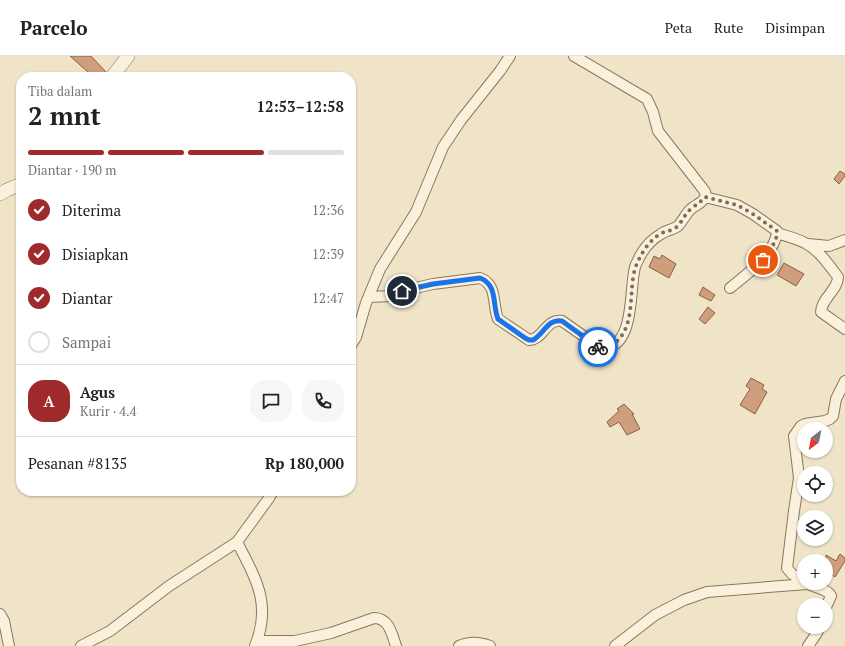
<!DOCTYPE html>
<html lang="id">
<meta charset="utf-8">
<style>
body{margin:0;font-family:"PT Serif",serif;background:#f6f6f6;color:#222;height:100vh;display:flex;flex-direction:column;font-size:15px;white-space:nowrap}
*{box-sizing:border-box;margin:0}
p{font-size:13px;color:#767676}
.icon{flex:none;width:22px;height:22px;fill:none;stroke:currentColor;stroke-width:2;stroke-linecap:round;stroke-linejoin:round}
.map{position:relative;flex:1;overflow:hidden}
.sheet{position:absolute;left:16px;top:16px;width:340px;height:424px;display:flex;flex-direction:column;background:#fff;border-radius:16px;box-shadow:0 1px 3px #0004}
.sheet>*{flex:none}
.needle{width:26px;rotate:212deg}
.controls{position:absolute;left:797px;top:366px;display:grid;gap:8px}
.controls a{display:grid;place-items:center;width:36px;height:36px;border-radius:50%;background:#fff;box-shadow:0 1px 3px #0004;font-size:20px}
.pin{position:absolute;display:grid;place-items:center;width:34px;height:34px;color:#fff;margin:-17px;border:2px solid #fff;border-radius:50%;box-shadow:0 1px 4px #0007}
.courier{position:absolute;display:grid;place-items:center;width:40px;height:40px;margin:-20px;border:3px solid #1a73e8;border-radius:50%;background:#fff;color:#222;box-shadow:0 1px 5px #0007}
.head em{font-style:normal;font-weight:700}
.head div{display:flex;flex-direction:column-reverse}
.head{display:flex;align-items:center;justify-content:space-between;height:68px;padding:0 12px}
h1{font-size:26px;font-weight:700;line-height:30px}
.bar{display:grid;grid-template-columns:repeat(4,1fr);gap:6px 4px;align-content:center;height:48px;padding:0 12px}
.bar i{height:5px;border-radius:3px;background:#e0e0e0}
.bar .selected{background:#9e2a2b}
.bar p{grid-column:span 4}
.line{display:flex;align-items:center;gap:10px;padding:0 12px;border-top:1px solid #e0e0e0}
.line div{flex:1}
.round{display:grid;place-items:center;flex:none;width:42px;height:42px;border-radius:16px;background:#f6f6f6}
ol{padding:0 12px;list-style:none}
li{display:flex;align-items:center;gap:12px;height:44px}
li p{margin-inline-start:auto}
li .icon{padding:4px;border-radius:50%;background:#9e2a2b;color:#fff;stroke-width:4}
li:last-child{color:#767676}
li i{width:22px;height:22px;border:2px solid #e0e0e0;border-radius:50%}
header{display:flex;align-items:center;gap:24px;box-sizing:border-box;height:56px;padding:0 20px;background:#fff;border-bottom:1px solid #e0e0e0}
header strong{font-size:19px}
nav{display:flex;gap:22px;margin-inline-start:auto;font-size:14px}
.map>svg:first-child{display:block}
</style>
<header>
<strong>Parcelo</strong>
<nav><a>Peta</a><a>Rute</a><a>Disimpan</a></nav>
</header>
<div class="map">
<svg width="845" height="590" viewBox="0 0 845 590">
<rect width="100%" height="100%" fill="#f0e4c8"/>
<!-- building -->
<path fill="#cf9f7d" stroke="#8d5f41" d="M70 0H91L106 16 104 21H86L89 17Z
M840 115 845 118V120L839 128 834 123Z
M662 199 676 208 669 222 649 211 654 200 660 203Z
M784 207 804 218 796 230 777 219Z
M703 231 715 239 711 245 699 239Z
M708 251 715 257 705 268 699 263Z
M751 322 764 329 762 333 767 336 755 358 740 349 750 333 746 330Z
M624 348 634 358H632L640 373 627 379 619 366 610 371 607 366 619 355 617 353Z
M840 498 845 502V505L835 521 826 515V499L836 505Z"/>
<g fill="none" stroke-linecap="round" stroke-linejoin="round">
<defs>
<path id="minor" d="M705 141 737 149 753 158 777 175V177C773 200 747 218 730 232
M777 177C786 180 796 182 805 187 819 194 829 209 838 221 838 234 821 243 821 256L845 273
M808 188 829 190 845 184
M369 241 391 240 402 235 433 228 480 222C498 229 492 248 498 263L529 284C543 284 546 262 562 265L602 293C636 291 629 233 635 211 636 207 639 203 640 200 645 191 652 183 661 178 666 174 673 174 678 170 683 165 686 157 691 153 695 149 703 147 705 141 706 138 705 135 703 133L658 75 653 56 647 43 574 0
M351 289 356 281 366 247 380 213 416 156 443 91 461 64 500 15 510 0
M237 486C256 523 272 548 255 590
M804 526 792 518 787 512 794 455 799 422 794 380 801 370 805 368 825 365 830 363 833 360 836 343 845 325
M806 527C814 532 827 532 831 540L826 551
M0 558 4 565 9 590
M257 585H295L331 577 374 562C389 562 392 578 396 590
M81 590 110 575 169 530 237 486 269 442 273 435
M459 590C470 585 480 586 490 590
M615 590 655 559 684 544 707 536 807 528
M808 590 817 577 819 571"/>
<path id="tertiary" d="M112 21 128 0
M0 138 7 134 21 128"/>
</defs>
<!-- minor casing -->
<use href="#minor" stroke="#8d765c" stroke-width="12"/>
<!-- tertiary casing -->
<use href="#tertiary" stroke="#8d765c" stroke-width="14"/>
<!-- minor -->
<use href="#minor" stroke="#faf1dc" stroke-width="10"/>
<!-- tertiary -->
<use href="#tertiary" stroke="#faf1dc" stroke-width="13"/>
</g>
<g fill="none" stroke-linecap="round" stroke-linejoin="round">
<!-- done -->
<path stroke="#7c6e5b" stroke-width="4" stroke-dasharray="0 7.2" d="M598 291C604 293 608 292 612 289 638 272 627 234 636 210 641 197 650 183 662 177 666 175 670 175 674 173 682 168 684 158 692 152 697 148 701 146 705 141L737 149 753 158 777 175C778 185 768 196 763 204"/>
<!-- route -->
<path stroke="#1a73e8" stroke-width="5" d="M402 235 433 228 480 222C498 229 492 248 498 263L525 282 529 284H533C544 278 548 262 562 265L598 291"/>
</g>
</svg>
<div class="controls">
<a><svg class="needle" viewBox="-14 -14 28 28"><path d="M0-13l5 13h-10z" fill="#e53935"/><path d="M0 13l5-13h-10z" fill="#767676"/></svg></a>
<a><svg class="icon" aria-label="locate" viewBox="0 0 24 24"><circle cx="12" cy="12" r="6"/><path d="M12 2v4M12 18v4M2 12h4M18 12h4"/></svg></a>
<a><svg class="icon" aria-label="layers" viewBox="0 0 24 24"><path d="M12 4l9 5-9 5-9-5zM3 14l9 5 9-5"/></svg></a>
<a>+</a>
<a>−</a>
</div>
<div class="pin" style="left:763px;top:204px;background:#ea580c"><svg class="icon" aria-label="bag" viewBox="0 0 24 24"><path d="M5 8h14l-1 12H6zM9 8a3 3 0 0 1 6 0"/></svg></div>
<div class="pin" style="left:402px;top:235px;background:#1f2937"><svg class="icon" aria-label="home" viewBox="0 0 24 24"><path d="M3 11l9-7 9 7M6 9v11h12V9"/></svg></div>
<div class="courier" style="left:598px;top:291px"><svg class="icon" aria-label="bike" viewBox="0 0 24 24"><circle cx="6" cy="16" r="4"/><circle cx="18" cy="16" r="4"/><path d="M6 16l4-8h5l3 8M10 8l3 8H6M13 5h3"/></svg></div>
<section class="sheet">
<div class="head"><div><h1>2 mnt</h1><p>Tiba dalam</p></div><em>12:53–12:58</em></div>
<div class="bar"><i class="selected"></i><i class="selected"></i><i class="selected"></i><i></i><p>Diantar · 190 m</p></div>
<ol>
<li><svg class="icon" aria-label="check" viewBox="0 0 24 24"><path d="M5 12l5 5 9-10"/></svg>Diterima<p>12:36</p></li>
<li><svg class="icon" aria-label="check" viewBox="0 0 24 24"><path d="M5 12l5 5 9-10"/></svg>Disiapkan<p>12:39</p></li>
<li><svg class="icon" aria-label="check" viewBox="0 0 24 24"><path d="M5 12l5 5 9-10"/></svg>Diantar<p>12:47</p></li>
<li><i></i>Sampai</li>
</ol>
<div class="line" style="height:72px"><b class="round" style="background:#9e2a2b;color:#fff">A</b><div><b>Agus</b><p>Kurir · 4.4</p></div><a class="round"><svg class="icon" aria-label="chat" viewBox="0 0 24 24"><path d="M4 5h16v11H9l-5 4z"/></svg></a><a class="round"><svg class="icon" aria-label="phone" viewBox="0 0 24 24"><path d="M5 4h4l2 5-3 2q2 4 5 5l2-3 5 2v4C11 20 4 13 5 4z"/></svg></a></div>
<div class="line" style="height:52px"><div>Pesanan #8135</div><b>Rp 180,000</b></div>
</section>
</div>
